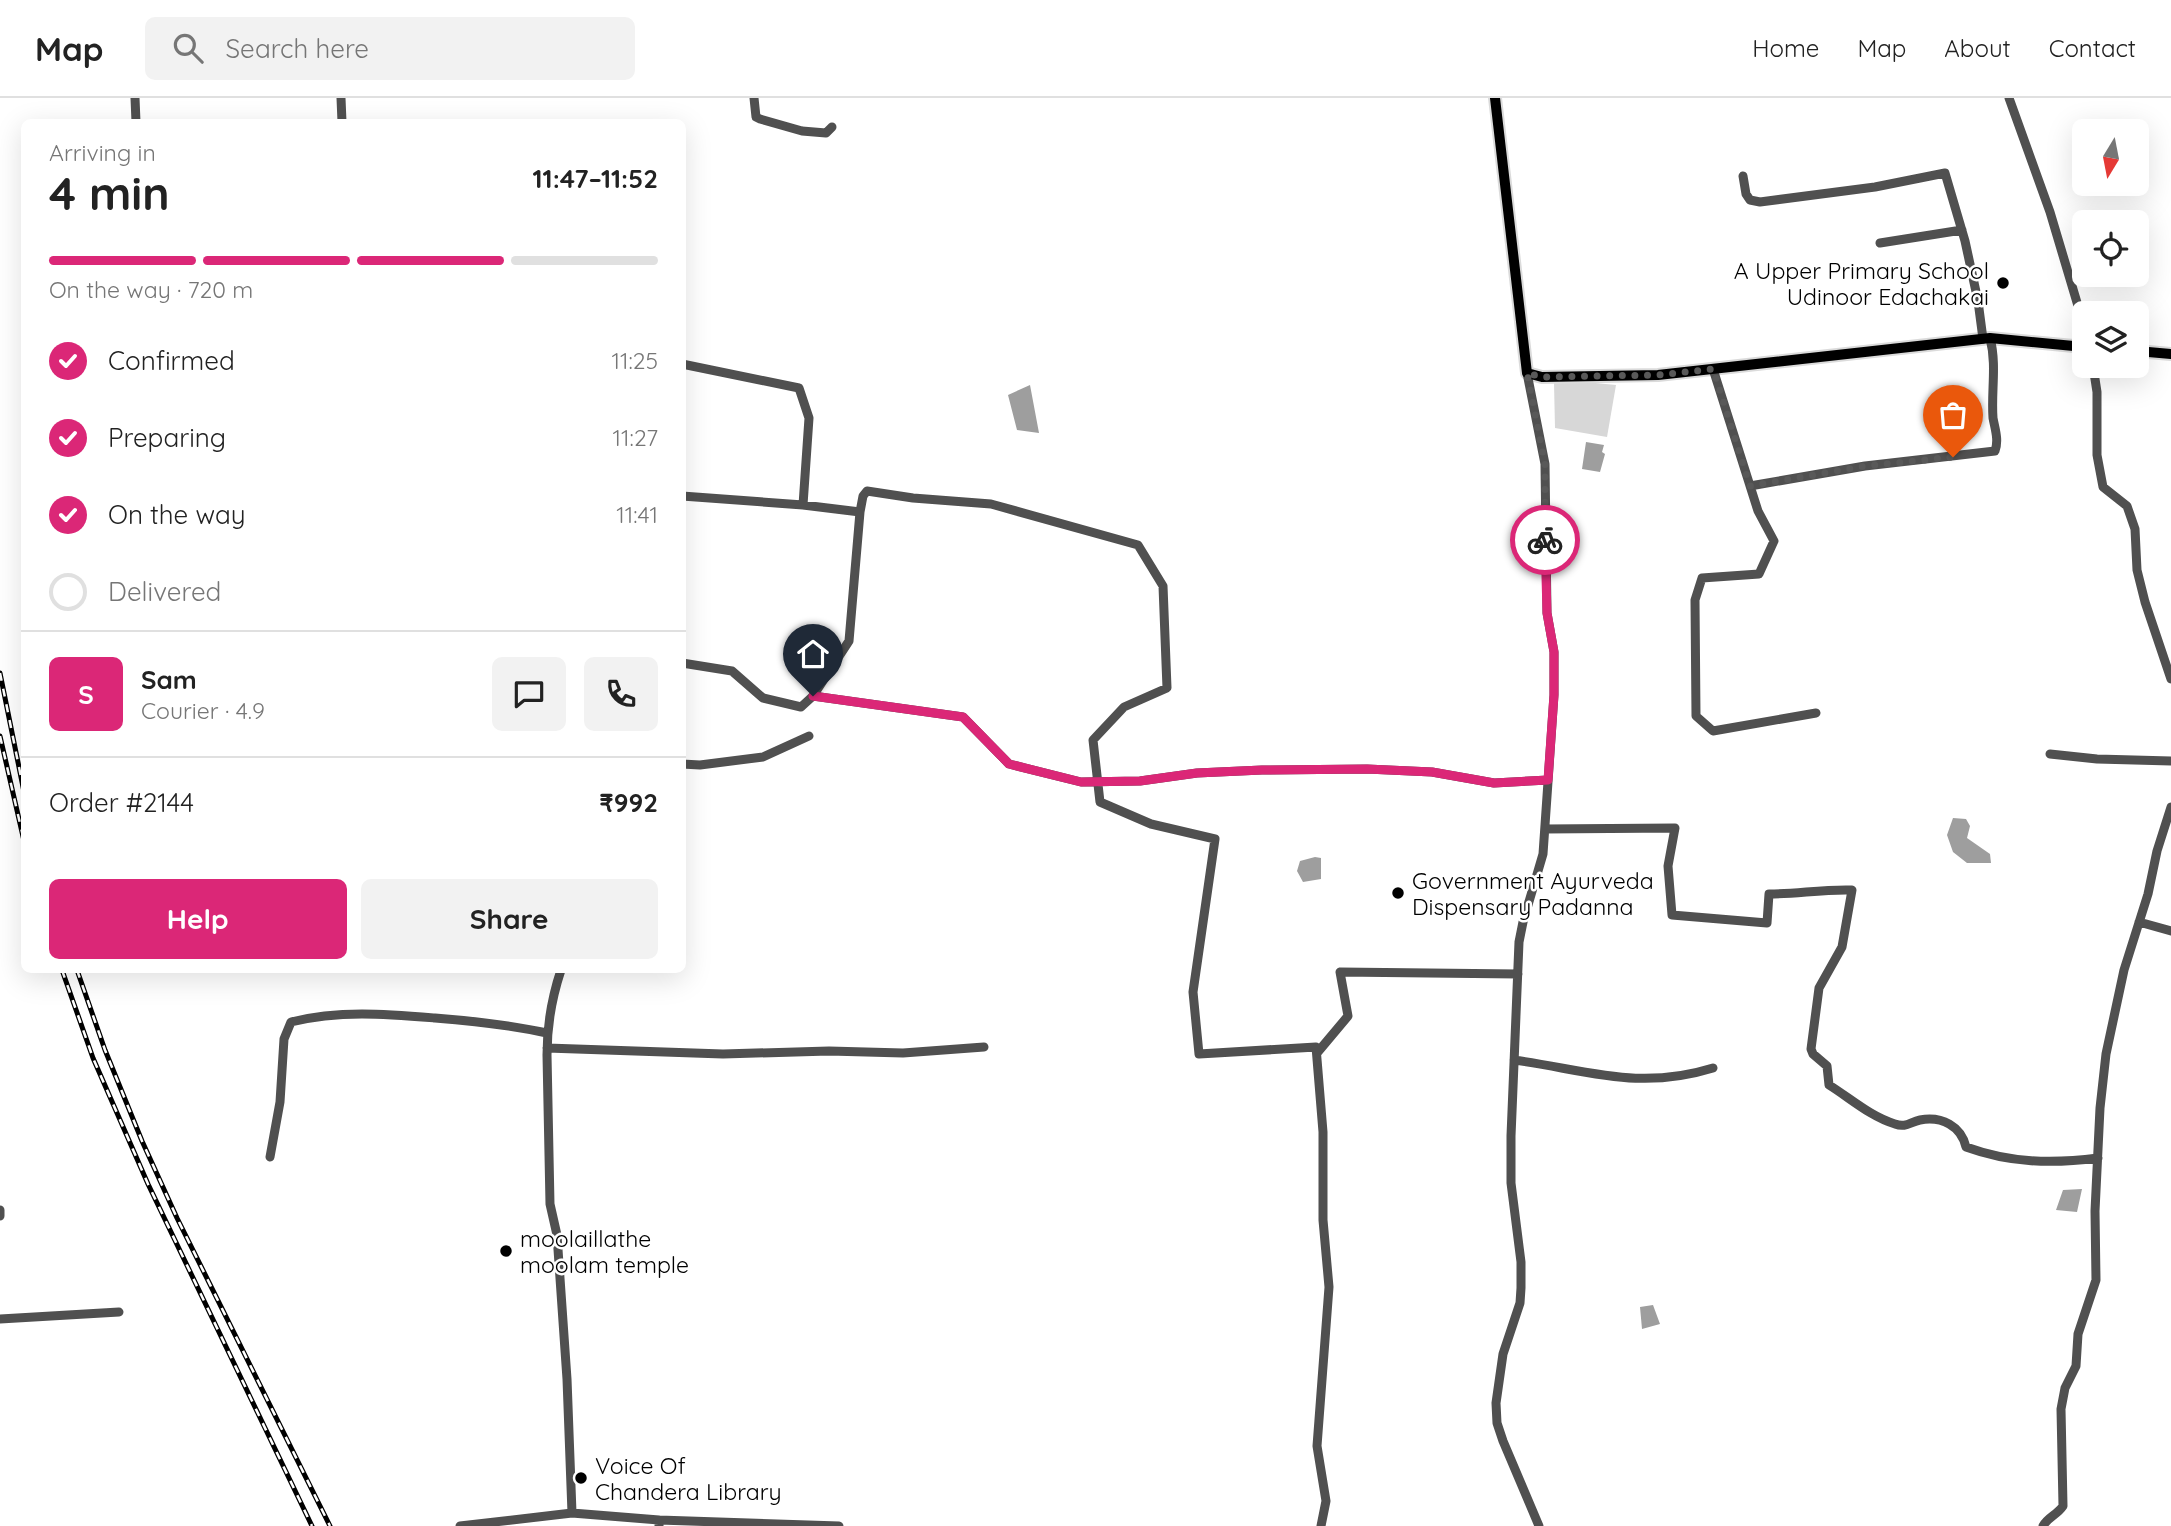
<!DOCTYPE html>
<meta charset="utf-8">
<style>
body{margin:0;font-family:Quicksand,sans-serif;background:#f2f2f2;color:#222;height:100vh;display:flex;flex-direction:column;font-size:26px;white-space:nowrap}
*{box-sizing:border-box;margin:0}
p{font-size:23px;color:#767676}
.icon{flex:none;width:38px;height:38px;fill:none;stroke:currentColor;stroke-width:2;stroke-linecap:round;stroke-linejoin:round}
.map{position:relative;flex:1;overflow:hidden}
.panel{position:absolute;left:21px;top:21px;width:665px;height:854px;display:flex;flex-direction:column;background:#fff;border-radius:10px;box-shadow:0 7px 28px #0002}
.panel>*{flex:none}
.needle{width:46px;rotate:190deg}
.buttons{position:absolute;left:2072px;top:21px;display:grid;gap:14px}
.buttons a{display:grid;place-items:center;width:77px;height:77px;border-radius:10px;background:#fff;box-shadow:0 7px 28px #0002;font-size:35px}
.pin{position:absolute;display:grid;place-items:center;width:60px;height:60px;color:#fff;margin:-72px -30px;border-radius:50% 50% 50% 0;rotate:-45deg;box-shadow:0 0 7px #0007}
.pin .icon{rotate:45deg}
.courier{position:absolute;display:grid;place-items:center;width:70px;height:70px;margin:-35px;border:5px solid #db2777;border-radius:50%;background:#fff;color:#222;box-shadow:0 2px 9px #0007}
.overview em{font-style:normal;font-weight:700}
.overview div{display:flex;flex-direction:column-reverse}
.overview{display:flex;align-items:center;justify-content:space-between;height:119px;padding:0 28px}
h1{font-size:46px;font-weight:700;line-height:52px}
.bar{display:grid;grid-template-columns:repeat(4,1fr);gap:10px 7px;align-content:center;height:84px;padding:0 28px}
.bar i{height:9px;border-radius:5px;background:#e0e0e0}
.bar .current{background:#db2777}
.bar p{grid-column:span 4}
.line{display:flex;align-items:center;gap:18px;padding:0 28px;border-top:2px solid #e0e0e0}
.line div{flex:1}
.round{display:grid;place-items:center;flex:none;width:74px;height:74px;border-radius:10px;background:#f2f2f2}
ol{padding:0 28px;list-style:none}
li{display:flex;align-items:center;gap:21px;height:77px}
li p{margin-inline-start:auto}
li .icon{padding:7px;border-radius:50%;background:#db2777;color:#fff;stroke-width:4}
li:last-child{color:#767676}
li i{width:38px;height:38px;border:4px solid #e0e0e0;border-radius:50%}
.action{display:flex;gap:14px;margin-top:auto;padding:14px 28px}
.action a{flex:1;height:80px;border-radius:10px;background:#db2777;color:#fff;font-size:28px;font-weight:700;line-height:80px;text-align:center}
.action a+a{background:#f2f2f2;color:#222}
header{display:flex;align-items:center;gap:42px;box-sizing:border-box;height:98px;padding:0 35px;background:#fff;border-bottom:2px solid #e0e0e0}
header strong{font-size:33px}
nav{display:flex;gap:38px;margin-inline-start:auto;font-size:24px}
.search{width:490px;height:63px;background:#f2f2f2;display:flex;align-items:center;gap:18px;box-sizing:border-box;padding:0 24px;border-radius:10px;color:#767676;font-size:26px}
.map>svg:first-child{display:block}
</style>
<header>
<strong>Map</strong>
<div class="search"><svg class="icon" aria-label="search" viewBox="0 0 24 24"><circle cx="10" cy="10" r="6"/><path d="M15 15l6 6"/></svg>Search here</div>
<nav><a>Home</a><a>Map</a><a>About</a><a>Contact</a></nav>
</header>
<div class="map">
<svg width="2171" height="1428" viewBox="0 0 2171 1428">
<rect width="100%" height="100%" fill="#fff"/>
<!-- green -->
<path fill="#d7d7d7" d="M1585 284 1616 287 1607 339 1555 330 1554 285Z"/>
<!-- water -->
<path fill="#9e9e9e" d="M1030 287 1039 335 1017 332 1008 297Z
M1586 344 1604 347 1602 354 1605 356 1600 374 1582 371Z
M1953 720 1966 721 1970 728 1967 740 1990 756 1991 765H1967L1953 754 1947 737Z
M1315 759 1321 760V781L1303 784 1297 773 1300 763Z
M2082 1091 2077 1114 2056 1112 2063 1092Z
M1653 1207 1660 1226 1642 1231 1640 1209Z"/>
<g fill="none" stroke-linecap="round" stroke-linejoin="round">
<defs>
<path id="major" d="M1495 0 1527 275 1542 279 1658 277 1990 240 2084 249
M2137 253 2171 256"/>
</defs>
<!-- major casing -->
<use href="#major" stroke="#dbdbdb" stroke-width="14"/>
<!-- minor -->
<path stroke="#505050" stroke-width="9" d="M135 0 136 24
M341 0 342 24
M754 0 756 19 760 21 802 33 826 35 832 29
M2009 0 2050 114 2084 228
M1743 78 1746 96 1750 102 1760 104 1875 89 1945 75 1965 143 1978 203 1983 241
M1880 145 1962 132
M682 266 799 290 809 320 803 407 860 414 849 543 813 598 801 609 763 600 732 573 682 565
M2093 268 2097 294V357L2103 389 2127 408 2135 431 2137 472 2145 504 2171 581
M1713 271 1758 413 1774 443 1759 476 1702 480 1695 502 1696 618 1713 633 1816 615
M1527 275 1545 366 1547 515 1554 554V597L1543 756 1523 824 1519 844 1511 1038V1085L1521 1164V1190L1520 1205 1503 1256 1496 1305 1497 1325 1503 1343 1539 1428
M1750 388 1865 368 1995 353C1999 342 1995 331 1993 320 1991 293 1997 267 1990 240
M682 398 803 407
M860 414 863 398 867 393 913 400 991 406 1138 447 1163 488 1167 590 1124 609 1093 642 1100 704 1151 726 1215 741 1193 894 1199 956 1316 949 1323 1034V1122L1329 1189 1317 1348 1326 1403 1321 1428
M813 598 963 619 1009 666 1081 684 1140 683 1197 675 1262 672 1367 671 1432 674 1494 685 1548 682
M2050 656 2097 661 2171 663
M682 666 700 667 763 659 809 638
M1545 731 1675 730 1668 768 1672 817 1767 825 1769 796C1797 796 1823 791 1852 792L1842 849 1819 890 1811 951 1813 956 1827 968 1829 987C1850 1000 1871 1019 1895 1026 1906 1030 1910 1024 1920 1022 1942 1018 1961 1028 1966 1049 2010 1065 2052 1066 2098 1060
M2139 824 2171 833
M561 872C552 899 547 928 547 957L550 1106 557 1137 567 1281 572 1415 659 1422V1428
M547 950 723 956 829 953 903 955 984 949
M1317 955 1348 918 1340 874 1518 876
M1514 962C1587 972 1639 993 1713 970
M270 1059 280 1004 284 941 291 924C339 912 386 916 435 920 473 923 510 927 547 935
M0 1112V1118
M0 1221 119 1214
M659 1422 839 1428
M460 1428 572 1415
M2043 1428C2048 1419 2057 1417 2063 1408L2061 1311 2065 1290 2076 1268 2078 1236 2096 1182 2095 1113 2100 1010 2106 956 2124 872 2148 796 2157 753 2171 709"/>
<!-- major -->
<use href="#major" stroke="#000" stroke-width="10"/>
<defs>
<path id="rail" d="M0 575 24 694
M0 638 24 743
M62 872 93 960 148 1086 312 1428
M77 872 105 952 142 1043 177 1120 330 1428"/>
</defs>
<!-- rail casing -->
<use href="#rail" stroke="#000" stroke-width="5"/>
<!-- rail -->
<use href="#rail" stroke="#fff" stroke-width="2.5" stroke-dasharray="8" stroke-linecap="butt"/>
</g>
<g fill="none" stroke-linecap="round" stroke-linejoin="round">
<!-- done -->
<path stroke="#595959" stroke-width="7" stroke-dasharray="0 12.6" d="M1545 442V366L1527 275 1542 279 1658 277 1713 271 1750 388 1865 368 1953 359"/>
<!-- route -->
<path stroke="#db2777" stroke-width="9" d="M813 598 963 619 1009 666 1081 684 1140 683 1197 675 1262 672 1367 671 1432 674 1494 685 1548 682 1554 597V554L1547 515 1545 442"/>
</g>
<!-- markers -->
<g fill="#000" stroke="#fff" stroke-width="2.5">
<circle cx="2003" cy="185" r="7"/>
<circle cx="1398" cy="795" r="7"/>
<circle cx="506" cy="1153" r="7"/>
<circle cx="581" cy="1380" r="7"/>
</g>
<g text-anchor="middle" dominant-baseline="central" stroke-width="5" stroke-linejoin="round" paint-order="stroke">
<!-- poi labels -->
<g font-size="23" fill="#000" stroke="#fff" text-anchor="start">
<text x="1989" y="172" text-anchor="end">A Upper Primary School<tspan x="1989" dy="26">Udinoor Edachakai</tspan></text>
<text x="1412" y="782">Government Ayurveda<tspan x="1412" dy="26">Dispensary Padanna</tspan></text>
<text x="520" y="1140">moolaillathe<tspan x="520" dy="26">moolam temple</tspan></text>
<text x="595" y="1367">Voice Of<tspan x="595" dy="26">Chandera Library</tspan></text>
</g>
</g>
</svg>
<div class="buttons">
<a><svg class="needle" viewBox="-14 -14 28 28"><path d="M0-13l5 13h-10z" fill="#e53935"/><path d="M0 13l5-13h-10z" fill="#767676"/></svg></a>
<a><svg class="icon" aria-label="locate" viewBox="0 0 24 24"><circle cx="12" cy="12" r="6"/><path d="M12 2v4M12 18v4M2 12h4M18 12h4"/></svg></a>
<a><svg class="icon" aria-label="layers" viewBox="0 0 24 24"><path d="M12 4l9 5-9 5-9-5zM3 14l9 5 9-5"/></svg></a>
</div>
<div class="pin" style="left:1953px;top:359px;background:#ea580c"><svg class="icon" aria-label="bag" viewBox="0 0 24 24"><path d="M5 8h14l-1 12H6zM9 8a3 3 0 0 1 6 0"/></svg></div>
<div class="pin" style="left:813px;top:598px;background:#1f2937"><svg class="icon" aria-label="home" viewBox="0 0 24 24"><path d="M3 11l9-7 9 7M6 9v11h12V9"/></svg></div>
<div class="courier" style="left:1545px;top:442px"><svg class="icon" aria-label="bike" viewBox="0 0 24 24"><circle cx="6" cy="16" r="4"/><circle cx="18" cy="16" r="4"/><path d="M6 16l4-8h5l3 8M10 8l3 8H6M13 5h3"/></svg></div>
<section class="panel">
<div class="overview"><div><h1>4 min</h1><p>Arriving in</p></div><em>11:47–11:52</em></div>
<div class="bar"><i class="current"></i><i class="current"></i><i class="current"></i><i></i><p>On the way · 720 m</p></div>
<ol>
<li><svg class="icon" aria-label="check" viewBox="0 0 24 24"><path d="M5 12l5 5 9-10"/></svg>Confirmed<p>11:25</p></li>
<li><svg class="icon" aria-label="check" viewBox="0 0 24 24"><path d="M5 12l5 5 9-10"/></svg>Preparing<p>11:27</p></li>
<li><svg class="icon" aria-label="check" viewBox="0 0 24 24"><path d="M5 12l5 5 9-10"/></svg>On the way<p>11:41</p></li>
<li><i></i>Delivered</li>
</ol>
<div class="line" style="height:126px"><b class="round" style="background:#db2777;color:#fff">S</b><div><b>Sam</b><p>Courier · 4.9</p></div><a class="round"><svg class="icon" aria-label="chat" viewBox="0 0 24 24"><path d="M4 5h16v11H9l-5 4z"/></svg></a><a class="round"><svg class="icon" aria-label="phone" viewBox="0 0 24 24"><path d="M5 4h4l2 5-3 2q2 4 5 5l2-3 5 2v4C11 20 4 13 5 4z"/></svg></a></div>
<div class="line" style="height:91px"><div>Order #2144</div><b>₹992</b></div>
<div class="action"><a>Help</a><a>Share</a></div>
</section>
</div>
